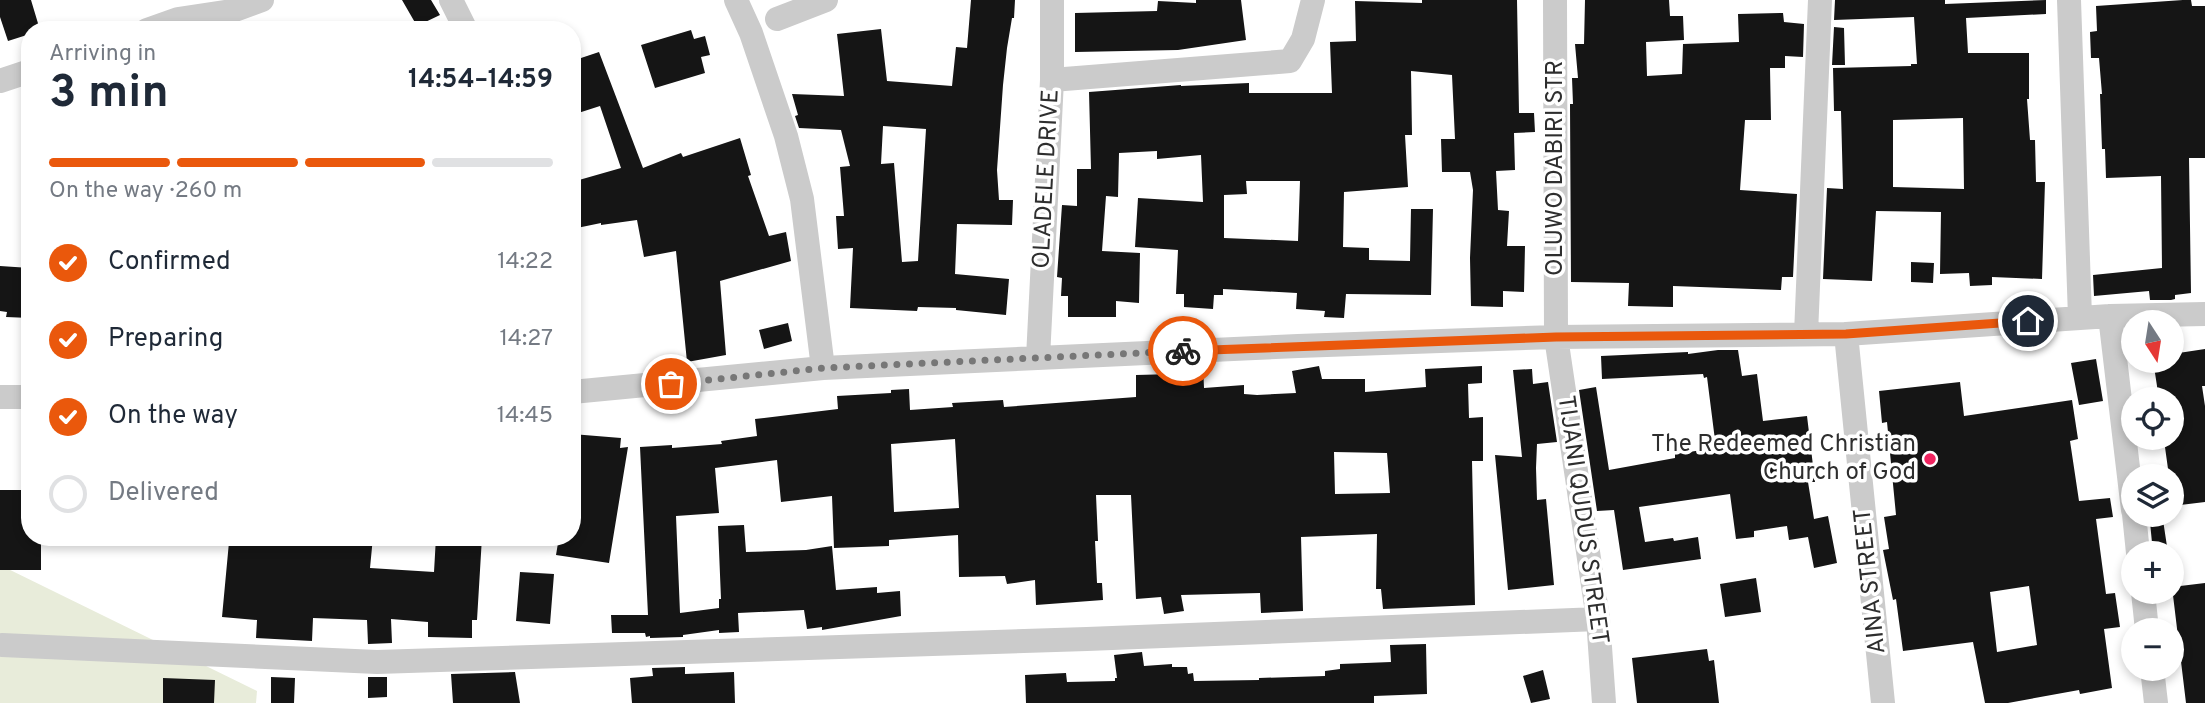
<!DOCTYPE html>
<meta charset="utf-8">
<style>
body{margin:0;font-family:Overpass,sans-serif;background:#f6f6f7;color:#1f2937;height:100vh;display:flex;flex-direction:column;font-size:26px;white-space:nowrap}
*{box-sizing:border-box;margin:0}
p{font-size:23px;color:#747a83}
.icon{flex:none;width:38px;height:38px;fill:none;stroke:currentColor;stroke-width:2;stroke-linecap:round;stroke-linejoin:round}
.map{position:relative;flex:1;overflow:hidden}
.drawer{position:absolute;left:21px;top:21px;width:560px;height:525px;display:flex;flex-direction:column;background:#fff;border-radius:28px;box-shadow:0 4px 10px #0003}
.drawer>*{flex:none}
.needle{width:46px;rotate:168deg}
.fabs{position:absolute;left:2121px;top:310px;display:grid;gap:14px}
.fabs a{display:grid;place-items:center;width:63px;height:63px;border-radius:50%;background:#fff;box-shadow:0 4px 10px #0003;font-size:35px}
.pin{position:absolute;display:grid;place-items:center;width:60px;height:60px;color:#fff;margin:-30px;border:4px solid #fff;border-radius:50%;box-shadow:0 2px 7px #0007}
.courier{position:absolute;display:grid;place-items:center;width:70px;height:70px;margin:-35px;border:5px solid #ea580c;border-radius:50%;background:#fff;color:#222;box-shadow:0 2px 9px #0007}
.summary em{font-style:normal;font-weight:700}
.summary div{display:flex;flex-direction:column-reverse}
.summary{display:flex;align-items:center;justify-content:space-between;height:119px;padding:0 28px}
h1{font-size:46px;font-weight:700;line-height:52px}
.bar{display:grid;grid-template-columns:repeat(4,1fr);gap:10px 7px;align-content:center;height:84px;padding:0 28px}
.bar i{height:9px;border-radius:5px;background:#e0e1e3}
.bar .current{background:#ea580c}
.bar p{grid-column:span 4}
ol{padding:0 28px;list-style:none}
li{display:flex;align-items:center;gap:21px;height:77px}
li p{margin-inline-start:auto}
li .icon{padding:7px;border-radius:50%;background:#ea580c;color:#fff;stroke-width:4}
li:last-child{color:#747a83}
li i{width:38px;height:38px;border:4px solid #e0e1e3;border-radius:50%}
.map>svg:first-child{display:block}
</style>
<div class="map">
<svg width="2205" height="703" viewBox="0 0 2205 703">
<rect width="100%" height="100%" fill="#fff"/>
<!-- green -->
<path fill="#e8ecda" d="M0 565 257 691 256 703H0Z"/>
<!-- building -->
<path fill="#151515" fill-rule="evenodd" d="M0 0H31L40 30H30V34L8 41 0 17Z
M402 0H431L440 15 417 26Z
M971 0H1015L1014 18H1012L1007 48 1003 85 997 170 999 200H1013L1012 225 957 224 955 274 1009 279 1006 315 956 310V308L918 307 917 311 850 308 853 248 838 249 836 216H844L840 167 850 166 841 130 799 128 795 116 798 115 792 94 844 96 837 34 881 29 887 81 952 86 956 47 967 48ZM883 126 926 129 918 261 902 262 894 163 881 164Z
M1196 0H1241L1246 40 1178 50 1075 52V13L1157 11 1158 1 1196 3Z
M1422 0H1517L1519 113H1534L1535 132 1514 133 1515 170 1496 171 1498 210 1509 211 1507 246H1525L1524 292 1503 291V307L1471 306 1470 258 1473 190 1470 172H1442L1441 139H1455L1452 75 1411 71 1412 135H1405L1408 187 1344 192 1343 247 1369 248V260L1410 261 1411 209H1433L1431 295 1346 294 1344 318 1324 317 1325 311 1296 309 1297 293 1223 289V295H1214L1213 309 1184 307V294H1176L1178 250 1135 247 1138 198 1203 202 1201 155 1157 159V151L1119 153 1118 197 1106 196 1102 251 1140 253 1139 303 1116 301V317H1068V296H1061L1062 278 1057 277 1062 205 1077 206V169H1091L1089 92 1181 85V86L1249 83V93H1332L1330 42 1356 41 1355 1 1422 3ZM1246 181H1300L1298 241 1224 238V195L1247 194Z
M1585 0H1669L1670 16H1683L1684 40 1646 42 1647 76 1682 74 1683 44 1739 42 1738 14 1783 13 1784 22 1804 24 1803 57 1785 56V68H1770L1771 120H1745L1740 190 1797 194 1793 277H1782L1781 290 1673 286V307L1628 306 1629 283 1571 282 1570 104H1573L1572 78H1578L1575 44H1584Z
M1835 0H1945V4L2046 0V14L1966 18 1968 53H2029V99H2027L2030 140H2035L2036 182H2045L2042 279 1992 277V285L1970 286 1969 273 1940 274 1941 212 1876 211 1872 281 1823 279 1827 188 1843 189 1841 111H1834L1833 68 1911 66V64H1917L1914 17 1834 20ZM1963 118 1964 189 1893 187V120Z
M2183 0H2191L2192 6H2205V158H2189L2191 293 2175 295V299L2171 300H2150L2149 291 2094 296 2093 275 2162 268 2161 176 2106 178 2105 149H2102L2100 94H2102L2099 58H2091L2090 32 2097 31 2096 6Z
M1834 27 1844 28 1845 65H1832Z
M691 30 694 39 705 36 710 55 701 57 705 73 655 88 641 45Z
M599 52 643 168 681 153 683 157 740 138 751 175 748 176 769 236 786 232 791 261 720 281 726 355 687 362 676 251 644 257 637 220 601 225V223L572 229V211L578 210 572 182 621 168 600 106 572 115V61Z
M1911 262 1934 263 1933 283 1911 282Z
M0 266 30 268V318L6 317 7 312 0 311Z
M788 323 792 341 764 349 759 330Z
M2205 349V386H2202L2205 406V502L2172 506V476H2169L2164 440 2172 439V399H2159L2153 360H2172V354Z
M1718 350H1738L1742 376 1757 374 1763 421 1807 416 1815 482H1808L1814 519 1828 516 1837 563 1814 568 1808 537 1789 540 1787 526 1754 531V537L1736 539 1730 494 1639 507 1645 542 1673 538 1674 541 1698 537 1701 559 1623 570 1614 510 1597 511 1579 390 1596 387 1609 470 1675 458V454L1716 448 1707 377 1704 378 1703 374 1602 379 1601 356 1688 352V354Z
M2096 359 2103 401 2079 405 2071 363Z
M1203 365 1204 388 1244 385V394L1257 395 1296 393 1292 371 1319 366 1322 379H1365V392L1426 387 1425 369 1482 366V383L1468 384 1469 418 1483 417V461H1472L1475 605 1383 609 1381 589H1376L1377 534 1301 537 1303 611 1261 613 1260 593 1181 595 1184 611 1164 614 1161 597 1136 599 1131 495H1096L1098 541H1095L1097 583H1102L1103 600 1036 605 1035 580 1007 584 1005 576 959 577 958 535 889 540V546L834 548 832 496 781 502 777 460 715 468 719 513 676 516 680 613 719 608V599H721L718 526 744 525 746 552 806 550 832 546 836 590 877 587V593L900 591 901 616 822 630V627L807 629 804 610 738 613 739 632 719 633V630L683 635V637L650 638V636L646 637 645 633H612L611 615H648L640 447 672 445V448L722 444 721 441 757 436 755 419 838 409 837 396 891 393V390L909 389 910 410 953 407 952 403 1003 400 1004 407 1136 397V375L1174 374V367ZM955 439 959 508 894 512 891 444ZM1334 452 1387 453 1390 493 1335 494Z
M1532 369 1533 384 1548 382 1557 442 1537 444 1536 468 1537 500 1546 499 1554 585 1508 590 1495 455 1522 457 1513 370Z
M1960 382 1964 416 2072 400 2078 439 2070 441 2079 501 2110 498 2113 517 2096 519 2106 594 2115 593 2120 627 2104 629 2112 688 2080 694 2079 690 2008 703H1985L1973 642 1903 651 1896 599 1893 600 1883 550 1889 549 1884 517 1896 515 1887 422 1882 423 1879 391ZM2029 586 2037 645 1997 652 1990 592Z
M572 434 621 438 620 448 628 447 609 563 556 555 559 537H572Z
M0 490H30V537H41V570H0Z
M2163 520 2168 553H2153L2150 522Z
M261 537H373L370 568 434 572 436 537H482L477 620H472V638L428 637V622L391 619 392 643 368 644 367 620 313 618 312 641 256 638 257 620 222 617 229 542 261 545Z
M520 572 554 574 550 624 516 621Z
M1756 578 1761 612 1725 617 1720 584Z
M2205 583V703H2186L2172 587Z
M1426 644 1427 694 1374 696V703H1026L1025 675 1066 673 1067 682 1115 681V678H1117L1114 655 1142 652 1144 666 1172 664V667H1187L1188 674 1193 673 1194 681 1259 680V678L1325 676V671L1340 669V664L1391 662 1390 645Z
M1707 649 1709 661 1714 660 1719 703H1637L1632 658Z
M685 667V674L734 672 735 703H632L630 678 653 676 652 668Z
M1543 670 1550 699 1531 703 1523 676Z
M515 672 520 703H453L451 674Z
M271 677 295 678 294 703H271Z
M368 677H387V697L368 698Z
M163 678 215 680 214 703H163Z"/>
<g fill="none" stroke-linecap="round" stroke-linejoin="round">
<!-- street -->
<path stroke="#cbcbcb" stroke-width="24" d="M451 0 466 30
M736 0 751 33 786 136 802 199 823 368
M1555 0 1556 337 1598 619 1604 703
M2069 0 2080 317
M777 19 826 0
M147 30 178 19 232 11 262 0
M1052 80 1290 61 1303 39 1313 0
M0 81 30 71
M2110 316 2133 510
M1806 334 1820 0
M1846 334 1883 703
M1038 358 1052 80V0
M572 392 823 368 1298 346 1556 337 1846 334 2110 316 2205 314
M0 397H30
M2134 514 2138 553
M2143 592 2147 630
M2 645 377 662 1087 639 1598 619
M2152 668 2156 703"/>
</g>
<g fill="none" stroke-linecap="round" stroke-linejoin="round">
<!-- done -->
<path stroke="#777" stroke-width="7" stroke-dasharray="0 12.6" d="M671 384 823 368 1183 351"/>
<!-- route -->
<path stroke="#ea580c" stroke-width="9" d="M1183 351 1556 337 1846 334 2028 321"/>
</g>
<!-- markers -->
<circle fill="#f12460" stroke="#fff" stroke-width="2.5" cx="1930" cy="459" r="7"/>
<g text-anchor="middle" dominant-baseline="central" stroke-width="7" stroke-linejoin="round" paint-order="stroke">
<!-- street labels -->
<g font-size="24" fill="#2e2e2e" stroke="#fff">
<text transform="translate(1556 168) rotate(-90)">OLUWO DABIRI STR</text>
<text transform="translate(1047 179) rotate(-87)">OLADELE DRIVE</text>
<text transform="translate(1582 520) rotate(82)">TIJANI QUDUS STREET</text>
<text transform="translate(1871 581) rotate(-96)">AINA STREET</text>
</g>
<!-- poi labels -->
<g font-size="24" fill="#2e2e2e" stroke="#fff" text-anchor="end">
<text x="1916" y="445">The Redeemed Christian<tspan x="1916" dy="28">Church of God</tspan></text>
</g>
</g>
</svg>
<div class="fabs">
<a><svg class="needle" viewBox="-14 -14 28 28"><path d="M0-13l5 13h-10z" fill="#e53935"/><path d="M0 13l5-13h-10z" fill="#747a83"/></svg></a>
<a><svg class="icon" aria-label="locate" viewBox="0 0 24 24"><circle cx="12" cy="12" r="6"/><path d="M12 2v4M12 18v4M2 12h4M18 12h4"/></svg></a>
<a><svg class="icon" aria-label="layers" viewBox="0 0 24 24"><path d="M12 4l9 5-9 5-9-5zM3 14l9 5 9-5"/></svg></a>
<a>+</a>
<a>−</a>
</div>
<div class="pin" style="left:671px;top:384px;background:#ea580c"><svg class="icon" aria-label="bag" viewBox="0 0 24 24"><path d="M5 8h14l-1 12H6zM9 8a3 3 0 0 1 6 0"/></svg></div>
<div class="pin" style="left:2028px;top:321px;background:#1f2937"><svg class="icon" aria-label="home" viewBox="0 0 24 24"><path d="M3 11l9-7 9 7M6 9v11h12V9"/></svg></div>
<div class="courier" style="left:1183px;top:351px"><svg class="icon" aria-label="bike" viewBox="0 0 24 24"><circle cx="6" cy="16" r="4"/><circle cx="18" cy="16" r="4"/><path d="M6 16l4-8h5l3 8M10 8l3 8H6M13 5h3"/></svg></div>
<section class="drawer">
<div class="summary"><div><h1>3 min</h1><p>Arriving in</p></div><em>14:54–14:59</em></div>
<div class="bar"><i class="current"></i><i class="current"></i><i class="current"></i><i></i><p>On the way · 260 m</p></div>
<ol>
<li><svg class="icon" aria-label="check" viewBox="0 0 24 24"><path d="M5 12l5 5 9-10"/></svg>Confirmed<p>14:22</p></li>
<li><svg class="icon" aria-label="check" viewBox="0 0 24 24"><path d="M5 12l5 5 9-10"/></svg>Preparing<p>14:27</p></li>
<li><svg class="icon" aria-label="check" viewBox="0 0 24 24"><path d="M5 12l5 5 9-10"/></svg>On the way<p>14:45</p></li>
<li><i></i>Delivered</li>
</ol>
</section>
</div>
